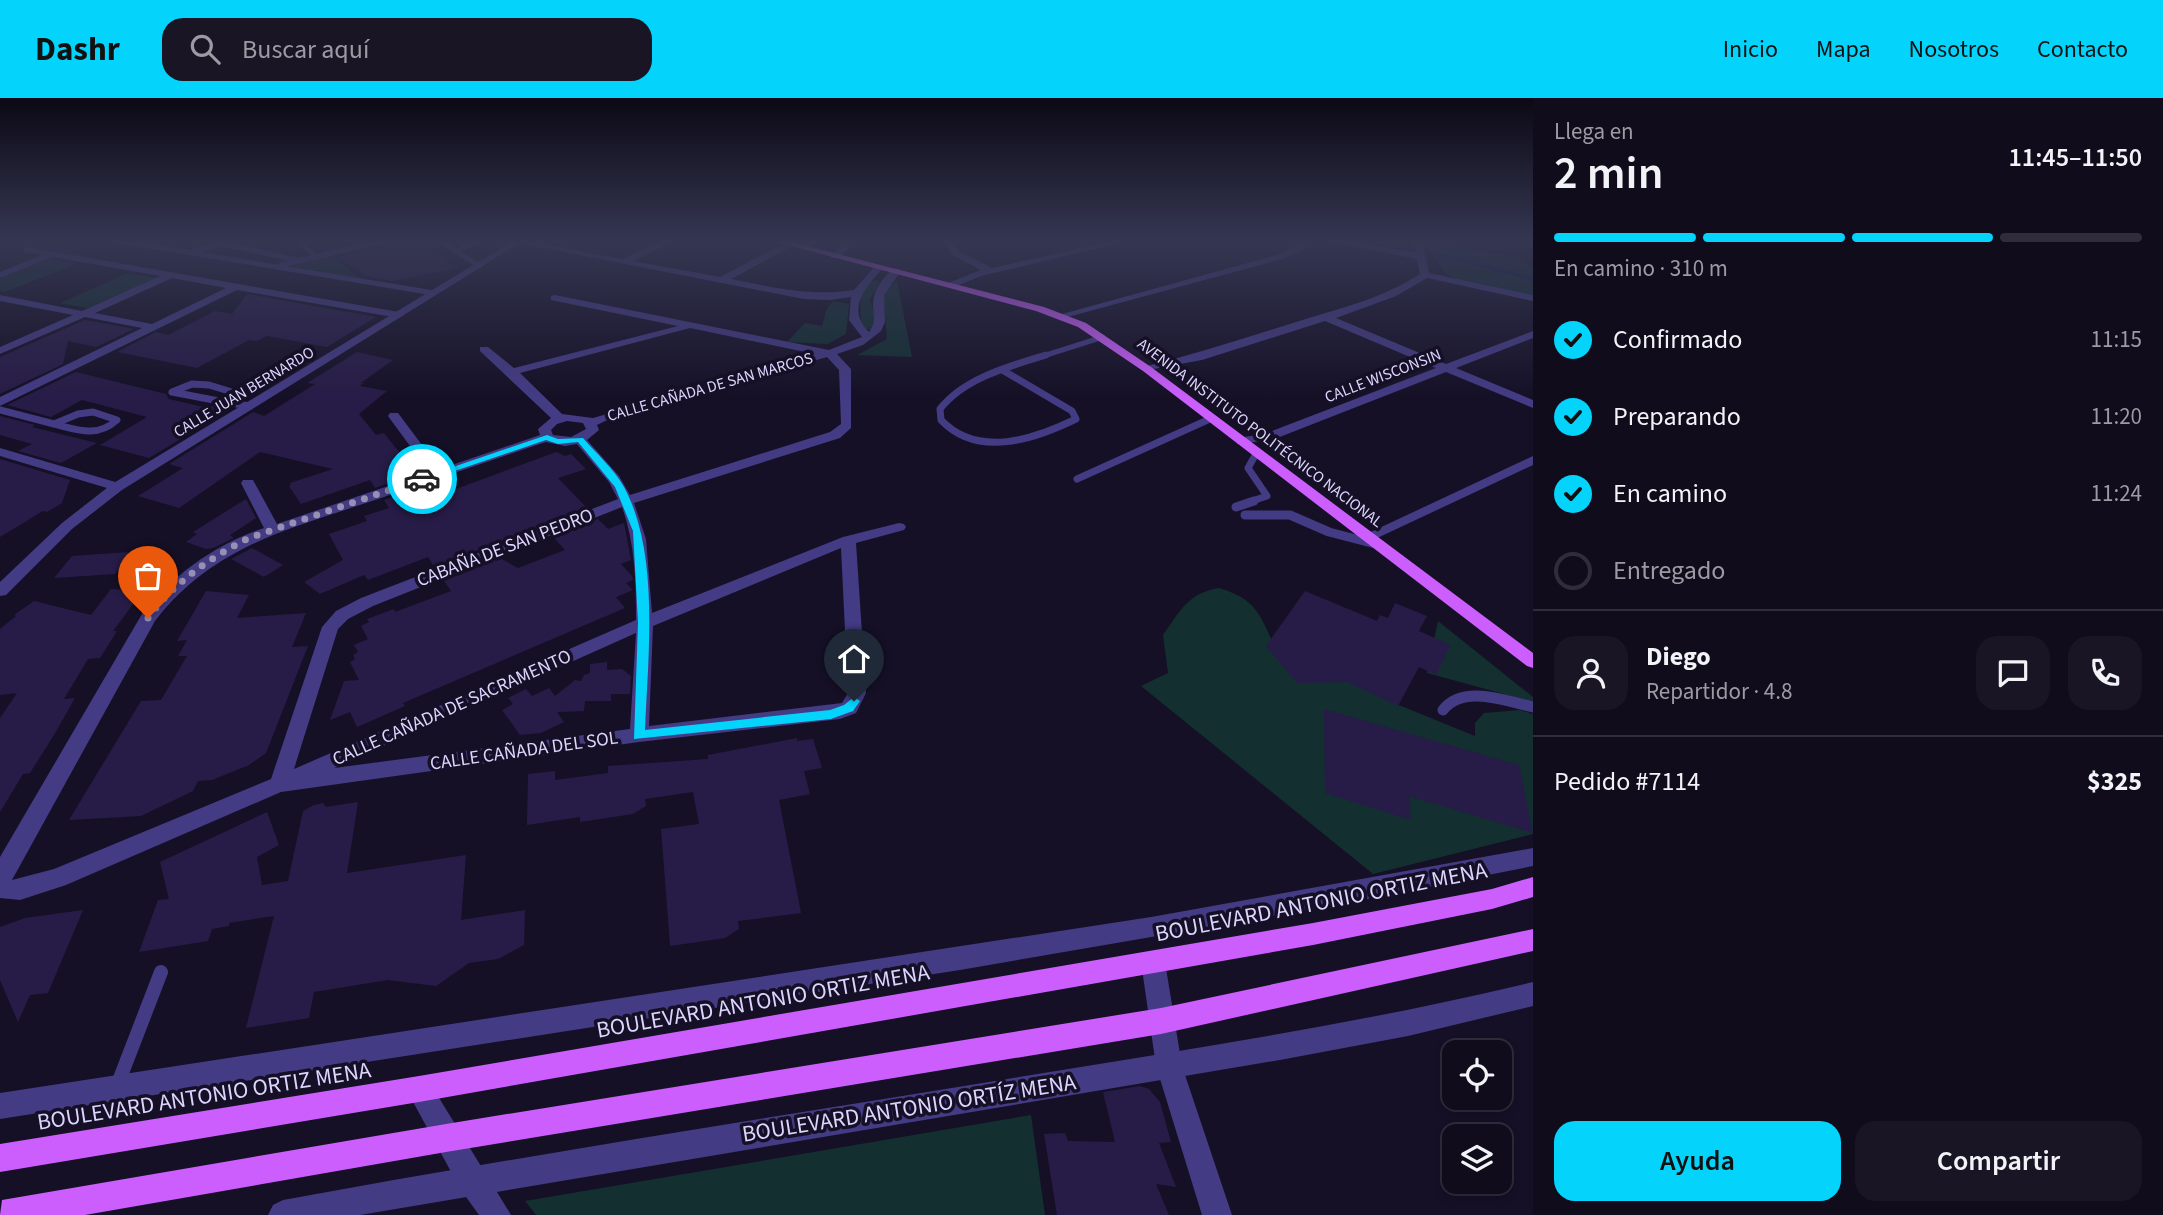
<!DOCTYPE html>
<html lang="es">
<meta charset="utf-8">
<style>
body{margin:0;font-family:"Source Sans 3",sans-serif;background:#191525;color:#f1f3f6;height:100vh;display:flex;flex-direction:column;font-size:26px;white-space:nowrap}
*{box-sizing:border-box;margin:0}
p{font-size:23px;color:#9c9ba3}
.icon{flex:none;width:38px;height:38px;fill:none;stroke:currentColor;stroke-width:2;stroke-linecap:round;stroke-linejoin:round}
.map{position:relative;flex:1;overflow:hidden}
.side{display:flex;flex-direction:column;background:#100c1c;width:630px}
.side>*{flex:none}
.fabs{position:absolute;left:1442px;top:942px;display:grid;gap:14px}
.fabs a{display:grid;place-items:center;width:70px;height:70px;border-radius:14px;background:#100c1c;box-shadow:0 4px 10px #0003,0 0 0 2px #302c3b;font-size:35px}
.pin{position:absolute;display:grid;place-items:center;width:60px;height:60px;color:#fff;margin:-72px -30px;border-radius:50% 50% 50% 0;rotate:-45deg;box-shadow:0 0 7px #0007}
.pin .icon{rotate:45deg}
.courier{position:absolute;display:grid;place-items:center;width:70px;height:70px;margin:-35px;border:5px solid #04d3fb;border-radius:50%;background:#fff;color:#222;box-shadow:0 2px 9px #0007}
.overview em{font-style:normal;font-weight:600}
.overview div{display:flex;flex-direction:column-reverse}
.overview{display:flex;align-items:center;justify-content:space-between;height:119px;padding:0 21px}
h1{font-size:46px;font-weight:600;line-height:52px}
.bar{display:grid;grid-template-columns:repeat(4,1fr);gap:10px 7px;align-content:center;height:84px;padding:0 21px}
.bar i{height:9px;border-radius:5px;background:#302c3b}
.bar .on{background:#04d3fb}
.bar p{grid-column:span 4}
.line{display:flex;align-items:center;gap:18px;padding:0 21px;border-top:2px solid #302c3b}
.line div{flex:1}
.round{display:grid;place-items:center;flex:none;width:74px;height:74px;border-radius:21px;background:#191525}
ol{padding:0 21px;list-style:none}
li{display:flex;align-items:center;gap:21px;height:77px}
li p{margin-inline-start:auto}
li .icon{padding:7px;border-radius:50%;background:#04d3fb;color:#111;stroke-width:4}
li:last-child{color:#9c9ba3}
li i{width:38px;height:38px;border:4px solid #302c3b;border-radius:50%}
.action{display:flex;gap:14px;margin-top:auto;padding:14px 21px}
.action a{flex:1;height:80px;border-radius:21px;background:#04d3fb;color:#111;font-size:28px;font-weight:600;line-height:80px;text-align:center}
.action a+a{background:#191525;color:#f1f3f6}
header{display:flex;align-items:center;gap:42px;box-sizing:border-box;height:98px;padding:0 35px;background:#04d3fb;color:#111}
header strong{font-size:33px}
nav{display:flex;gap:38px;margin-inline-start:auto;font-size:24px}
.search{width:490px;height:63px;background:#191525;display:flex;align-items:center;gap:18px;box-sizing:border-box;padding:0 24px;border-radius:21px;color:#9c9ba3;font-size:26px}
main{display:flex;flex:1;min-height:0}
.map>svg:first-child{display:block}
</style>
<header>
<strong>Dashr</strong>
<div class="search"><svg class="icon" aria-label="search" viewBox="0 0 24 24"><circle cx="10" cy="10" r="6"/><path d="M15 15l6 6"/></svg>Buscar aquí</div>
<nav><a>Inicio</a><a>Mapa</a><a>Nosotros</a><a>Contacto</a></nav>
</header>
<main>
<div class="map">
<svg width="1533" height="1117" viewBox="0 0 1533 1117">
<rect width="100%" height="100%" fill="#151026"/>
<!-- green -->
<path fill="#132f30" d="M1424 145 1523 160 1521 164 1533 170V197L1460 182 1446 176Z
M331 157 359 180 289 168Z
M51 161 77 166 5 194 0 193V180Z
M128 175 157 180 87 210 60 205Z
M876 182 880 185 870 201 874 215V232L866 231 861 226 860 193 868 184Z
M897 183 912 259 857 257 887 241 883 194Z
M833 203 849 206 846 236 827 246 787 244 805 225 822 228 827 210Z
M1219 490C1255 501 1259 514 1274 547L1384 601 1475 638V625L1484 615 1520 612 1533 616V736L1373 776 1141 588 1168 575 1163 537C1180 513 1188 495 1219 490Z
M1438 523 1533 599V604L1427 575Z
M1031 1017 1045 1117H536L525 1103Z"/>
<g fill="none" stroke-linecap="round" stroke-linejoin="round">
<!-- stream -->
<path stroke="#0b1c44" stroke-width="3.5" d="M1367 143 1404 150
M1434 155 1533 181"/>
</g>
<!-- building -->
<path fill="#271c47" d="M418 143 458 170 393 183 368 179 337 159Z
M247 196 376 219 327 249 267 238 257 243 249 242 197 270 117 254 156 234 168 237 215 213 232 216Z
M85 222 134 231 96 249 68 243 63 266 0 296V259Z
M357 254 393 262 361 285H364L360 288 387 293 359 316 376 337 384 335 403 359 399 360 409 372 405 374 409 378 375 390 370 382 301 406 289 388 291 387 290 385 333 371 260 354 179 410 138 398 183 370 169 366 253 314 264 318 315 286 307 285Z
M76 274 166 296 169 301 208 310 212 308 230 311 149 360 100 347 147 319 82 302 51 319 7 307Z
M0 318 35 327 32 329 97 345 61 365 18 353 32 346 0 337Z
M556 354 565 358 571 356 586 371 558 380 587 410 434 469 428 459 368 482 364 477 320 496 304 484 343 462 329 436 367 423 364 418 389 410 384 402 418 390 424 398 454 388 456 391Z
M0 361 70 382 62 405 47 414 43 413 0 439Z
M246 401 256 420 230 437 234 440 213 450 206 451 186 444 197 436 193 434Z
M598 421 608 431 624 425 631 462 621 466 632 478 633 482 626 485 633 492 616 499 625 510 403 605 405 608 357 629 350 614 330 622 344 583 359 582 350 564 355 561 353 557 358 554 354 547 368 541 361 528 369 524 367 521 394 511 395 514 451 493 444 483 500 460 518 470 565 452 553 439Z
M252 450 283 467 264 479 231 461Z
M129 454 115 476 54 480 72 458Z
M111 491 143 493 113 533H117L100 560 88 561 64 601 75 600 54 637 30 675 23 676 0 714V620L17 595 0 597V531L16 518 14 517 34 503 91 517Z
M206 493 249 497 237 520 306 515 292 549 308 548 266 655 249 667 212 682 198 683 193 693 141 718 69 722 141 603 161 602 187 558H178L187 542 177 543Z
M1305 493 1377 523 1380 517 1388 520 1395 505 1427 518 1419 533 1451 547 1436 577 1419 569 1398 608 1347 584 1297 585 1266 548Z
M607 564V572L622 571 631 578 630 596H611V603H585L584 613 557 614 564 624 541 635 520 637 502 612 513 606 508 600 526 591 532 598 549 590 555 598 575 582 581 583 584 577 590 575V566Z
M1324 611 1519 667 1533 735 1409 698 1411 722 1325 695Z
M797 640V643L813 641 822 670 804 673 810 696 779 702 801 815 738 823 739 831 725 840 670 848 661 731 699 726 693 694 645 701 646 708 633 716 580 724V719L527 727 528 676 555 673V682L608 675V668L708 661V657Z
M358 704 347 775 466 757 461 822 525 812 524 847 498 861 469 865 436 888 388 882 314 894 309 920 246 930 274 818 229 825V828L212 831 208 843 139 854 158 802 169 801 160 764 267 714 279 747 257 759 262 787 288 783 303 713 314 707 323 705 326 709Z
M83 812 48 895 30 897 18 924 0 882V829L25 820Z
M1140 988 1149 991 1160 1004 1171 1044 1159 1045 1176 1089 1156 1086 1169 1117H1057L1044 1036 1065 1035 1068 1043 1115 1044 1103 994Z"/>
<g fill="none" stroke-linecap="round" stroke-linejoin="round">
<!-- service-far4 -->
<path stroke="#433b84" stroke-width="5" d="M120 143 434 195
M300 143 316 159
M441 143 479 168
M223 146 298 162
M804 150 814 143
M194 153 227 145
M456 154 476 143
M281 167 383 143
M1040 259 1103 239"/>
<!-- service-far3 -->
<path stroke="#433b84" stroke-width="7" d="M1004 273 1072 313 1076 321C1035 341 978 361 941 322L940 311C964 280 1010 268 1046 257
M192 286 209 287 232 294 224 304 172 294Z
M224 304 250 308
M0 312 54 326
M93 314 117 322C97 340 78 332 54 326L78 316Z
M1077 381 1212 320
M1249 404 1267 398 1248 370 1257 354"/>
<!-- service-far2 -->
<path stroke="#433b84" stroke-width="9" d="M1236 409 1254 403
M1245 417H1290L1329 434 1379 447"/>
<!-- service-far1 -->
<path stroke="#433b84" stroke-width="11" d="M1443 612C1463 586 1506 603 1533 609"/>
<!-- service -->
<path stroke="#433b84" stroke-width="14" d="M117 988 161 874"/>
<!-- minor -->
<path fill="#433b84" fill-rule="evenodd" d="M527 143 622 161 663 143H674L633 163 720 179 789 143 793 146 792 148 731 181C772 189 811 199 854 192L876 167H882L884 169C867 187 845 211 869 234 877 224 873 218 873 206 873 192 883 180 893 171H899L901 173 884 197 885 224 881 233 863 247 837 256 851 271V330L840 340 634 405 646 441 652 515 843 439 899 425 904 426 906 429 904 432 856 445 866 595 856 615 840 621 639 644 281 694 66 787 20 802 0 800V759L142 516C174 476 216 446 264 430L241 385 243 382H253L277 426 429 374 388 318 390 315H398L440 371 540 337 538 331 551 320 480 253V249H488L514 270 678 228 551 202V198L555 197 829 252 862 239 849 222 851 199 830 202 804 201 514 144ZM690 230 815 256 593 320 562 316 520 275ZM827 259 839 272 841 326 830 334 630 397 619 378 587 342 599 332 597 327 605 323ZM567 323 583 325 586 331 571 339 553 337 551 332 557 326ZM546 344 565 348 577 346 609 384 618 401 361 500 336 513 322 529 271 681 54 771 12 782 155 523C213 448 289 431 375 402 432 383 489 363 546 344ZM622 409C635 445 636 484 636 522L294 671 338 531 348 521 373 508ZM841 450 848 595 842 605 649 628 653 528ZM636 535 630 631 334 670Z
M842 143H850L847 152 838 160H832L830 158 840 149Z
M944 143H952L959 153 992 170 1112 143H1128L981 178 951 190 946 187 948 185 981 172 952 157Z
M1299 143H1307L1303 152 1286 160 1064 220 1055 218 1280 156 1296 148Z
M1327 143H1346L1416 155 1414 143H1422L1429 175 1533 197V203L1427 180 1396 198 1336 220 1446 266 1533 233V240L1456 270 1533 302V310L1446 274 1272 342 1237 346V340L1264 336 1436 270 1325 223 1202 262 1143 273V269C1204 254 1263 234 1322 216 1357 206 1389 196 1420 176L1417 161Z
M1527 143H1533V150L1530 149Z
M27 149 399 214 404 217 399 220 237 192 0 308V299L142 230 85 219 0 256V249L73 217 0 203V197L82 213 160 178 53 159 0 180V174L42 157 24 154V150ZM172 180 226 190 152 226 95 215Z
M0 350 122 386 124 389 117 393 0 358Z
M1533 358V367L1373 442 1368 444 1360 439Z
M1153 853 1161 856 1165 864 1182 968 1232 1117H1202L1156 968 1141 864 1145 856Z
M419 978 428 982 511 1117H479L461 1092 406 991 410 982Z"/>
<!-- tertiary -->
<path fill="#433b84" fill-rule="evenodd" d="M513 143H523L122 392 72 431 6 497 0 498V484L62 425 112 386Z
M1533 750V768L1343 806 960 872 0 1021V995L1151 819Z
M1533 884V908L1408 938 1280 962 360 1117H268L273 1107 283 1102C528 1057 773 1019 1019 979 1191 951 1363 925 1533 884Z"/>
<!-- primary -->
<path fill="#cb5efd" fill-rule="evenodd" d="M773 143H787L1044 209 1086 225 1151 269 1533 555V570L1527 568 1143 273 1078 229 1036 213Z
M1533 779V799L1492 811 1313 847 419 1004 0 1074V1046L419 978 1313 825 1492 791Z
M1533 831V853L1161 936 446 1054 85 1117H0L2 1102 446 1026 1161 910Z"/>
</g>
<!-- sky -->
<linearGradient id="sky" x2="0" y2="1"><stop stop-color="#0c0915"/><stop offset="0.48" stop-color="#353752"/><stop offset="1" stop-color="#353752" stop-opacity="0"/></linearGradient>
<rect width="1533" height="299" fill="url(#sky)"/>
<!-- route -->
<path fill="#04d3fb" d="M547 337 558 341 583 340C596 355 614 371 624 389 660 455 648 558 645 632L830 612 844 607 854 599 860 603 853 613 831 621 634 641 638 525 633 433 615 389 578 344 558 346 546 342 425 383 418 381Z"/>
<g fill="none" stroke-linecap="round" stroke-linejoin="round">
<!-- done -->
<path stroke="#9790b2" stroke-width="7" stroke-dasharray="0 12.6" d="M148 520C174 484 210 460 249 440L422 381"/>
</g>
<g text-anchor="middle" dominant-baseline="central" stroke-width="7" stroke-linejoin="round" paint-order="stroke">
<!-- far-street labels -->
<g font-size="16" fill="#ddd5fe" stroke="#151026">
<text transform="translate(1383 278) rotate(-21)">CALLE WISCONSIN</text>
<text transform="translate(710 289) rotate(-16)">CALLE CAÑADA DE SAN MARCOS</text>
<text transform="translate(244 294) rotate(-31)">CALLE JUAN BERNARDO</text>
<text transform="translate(1260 335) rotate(37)">AVENIDA INSTITUTO POLITÉCNICO NACIONAL</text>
</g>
<!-- street labels -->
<g font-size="19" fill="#ddd5fe" stroke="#151026">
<text transform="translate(505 450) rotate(-21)">CABAÑA DE SAN PEDRO</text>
<text transform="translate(452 610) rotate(-24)">CALLE CAÑADA DE SACRAMENTO</text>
<text transform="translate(524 653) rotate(-8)">CALLE CAÑADA DEL SOL</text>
</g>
<!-- near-street labels -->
<g font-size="23" fill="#ddd5fe" stroke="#151026">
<text transform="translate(1321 804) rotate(-11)">BOULEVARD ANTONIO ORTIZ MENA</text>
<text transform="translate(763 903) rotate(-10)">BOULEVARD ANTONIO ORTIZ MENA</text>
<text transform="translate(204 998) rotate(-9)">BOULEVARD ANTONIO ORTIZ MENA</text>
<text transform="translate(909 1010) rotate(-9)">BOULEVARD ANTONIO ORTÍZ MENA</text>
</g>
</g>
</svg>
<div class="fabs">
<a><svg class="icon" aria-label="locate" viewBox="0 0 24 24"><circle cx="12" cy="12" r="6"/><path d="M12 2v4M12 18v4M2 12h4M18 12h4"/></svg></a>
<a><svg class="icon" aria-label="layers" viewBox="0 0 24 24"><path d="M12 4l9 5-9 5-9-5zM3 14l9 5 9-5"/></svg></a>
</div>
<div class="pin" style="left:148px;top:520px;background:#ea580c"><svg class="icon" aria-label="bag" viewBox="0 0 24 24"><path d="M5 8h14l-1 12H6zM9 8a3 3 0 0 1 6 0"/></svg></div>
<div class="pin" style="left:854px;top:603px;background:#1f2937"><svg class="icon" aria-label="home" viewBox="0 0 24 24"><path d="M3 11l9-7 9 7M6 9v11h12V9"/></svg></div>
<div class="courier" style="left:422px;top:381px"><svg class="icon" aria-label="car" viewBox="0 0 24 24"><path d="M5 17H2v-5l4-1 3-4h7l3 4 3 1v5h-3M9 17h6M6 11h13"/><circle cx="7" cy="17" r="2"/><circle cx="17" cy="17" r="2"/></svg></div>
</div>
<section class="side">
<div class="overview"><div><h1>2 min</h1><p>Llega en</p></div><em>11:45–11:50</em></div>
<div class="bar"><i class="on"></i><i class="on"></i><i class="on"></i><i></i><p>En camino · 310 m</p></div>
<ol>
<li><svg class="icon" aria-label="check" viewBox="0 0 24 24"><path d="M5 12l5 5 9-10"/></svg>Confirmado<p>11:15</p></li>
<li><svg class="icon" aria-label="check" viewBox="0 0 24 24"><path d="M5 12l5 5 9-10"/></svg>Preparando<p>11:20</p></li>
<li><svg class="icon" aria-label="check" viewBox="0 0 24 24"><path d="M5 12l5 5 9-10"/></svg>En camino<p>11:24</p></li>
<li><i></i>Entregado</li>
</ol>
<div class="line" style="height:126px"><a class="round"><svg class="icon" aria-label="person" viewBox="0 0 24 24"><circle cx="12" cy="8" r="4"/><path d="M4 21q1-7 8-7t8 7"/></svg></a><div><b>Diego</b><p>Repartidor · 4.8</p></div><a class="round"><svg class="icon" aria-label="chat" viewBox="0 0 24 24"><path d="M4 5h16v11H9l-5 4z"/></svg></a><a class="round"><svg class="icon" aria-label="phone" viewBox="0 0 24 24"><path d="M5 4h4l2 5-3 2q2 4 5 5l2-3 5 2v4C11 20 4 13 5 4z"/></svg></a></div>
<div class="line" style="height:91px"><div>Pedido #7114</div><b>$325</b></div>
<div class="action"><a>Ayuda</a><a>Compartir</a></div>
</section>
</main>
